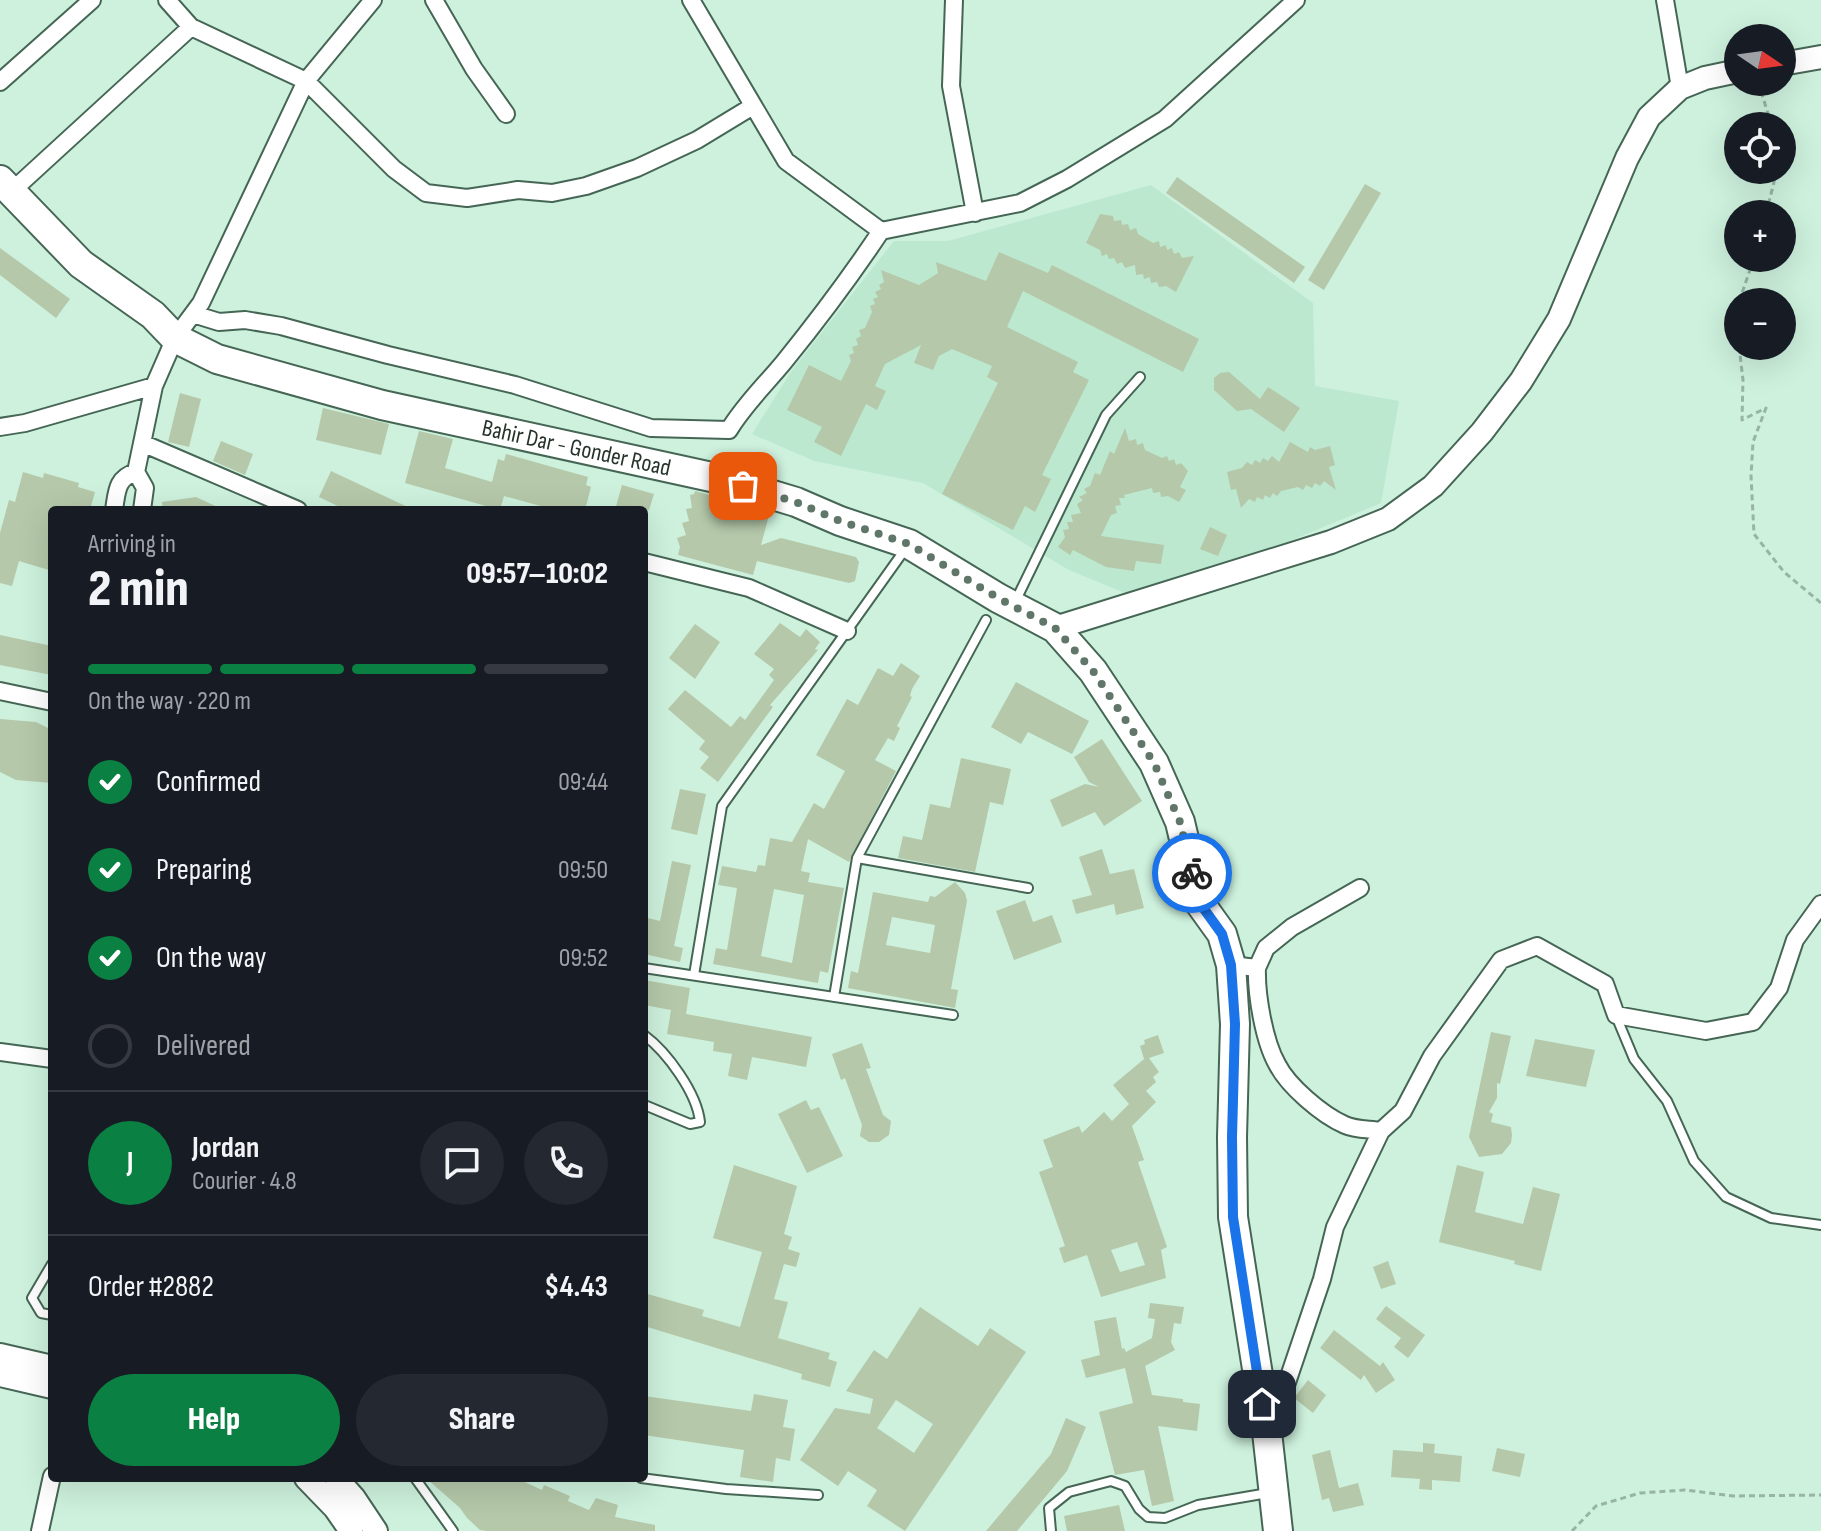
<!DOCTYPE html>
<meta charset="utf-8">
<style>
body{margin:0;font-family:"Sofia Sans Condensed",sans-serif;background:#242831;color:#f1f3f6;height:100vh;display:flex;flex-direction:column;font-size:30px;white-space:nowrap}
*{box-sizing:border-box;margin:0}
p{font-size:26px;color:#9ea1a6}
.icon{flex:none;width:44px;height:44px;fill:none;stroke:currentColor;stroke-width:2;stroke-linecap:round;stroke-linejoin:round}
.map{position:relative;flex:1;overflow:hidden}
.side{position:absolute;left:48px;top:506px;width:600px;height:976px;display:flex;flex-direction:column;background:#171b24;border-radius:8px;box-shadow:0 8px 32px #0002}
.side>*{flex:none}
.needle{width:52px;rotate:103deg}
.tools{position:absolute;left:1724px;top:24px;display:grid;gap:16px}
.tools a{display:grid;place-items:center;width:72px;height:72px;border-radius:50%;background:#171b24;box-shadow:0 8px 32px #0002;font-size:40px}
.pin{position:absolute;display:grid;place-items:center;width:68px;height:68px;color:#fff;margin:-34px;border-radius:16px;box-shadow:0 4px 12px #0006}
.courier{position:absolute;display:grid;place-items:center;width:80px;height:80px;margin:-40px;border:6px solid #1a73e8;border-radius:50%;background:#fff;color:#222;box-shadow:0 2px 10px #0007}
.head em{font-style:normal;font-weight:800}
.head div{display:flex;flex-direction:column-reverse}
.head{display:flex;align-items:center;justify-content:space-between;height:136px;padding:0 40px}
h1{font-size:52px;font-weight:800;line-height:60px}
.bar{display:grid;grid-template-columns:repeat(4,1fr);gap:12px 8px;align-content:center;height:96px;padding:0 40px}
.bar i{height:10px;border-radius:6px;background:#363941}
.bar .current{background:#0b8043}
.bar p{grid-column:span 4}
.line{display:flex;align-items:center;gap:20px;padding:0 40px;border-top:2px solid #363941}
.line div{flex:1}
.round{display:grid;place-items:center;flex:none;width:84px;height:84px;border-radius:42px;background:#242831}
ol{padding:0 40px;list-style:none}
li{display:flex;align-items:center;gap:24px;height:88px}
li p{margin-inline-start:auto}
li .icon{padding:8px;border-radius:50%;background:#0b8043;color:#fff;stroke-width:4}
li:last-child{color:#9ea1a6}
li i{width:44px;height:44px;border:4px solid #363941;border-radius:50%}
.cta{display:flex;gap:16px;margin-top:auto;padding:16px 40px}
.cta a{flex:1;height:92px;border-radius:48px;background:#0b8043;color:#fff;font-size:32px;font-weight:800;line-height:92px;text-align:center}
.cta a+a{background:#242831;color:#f1f3f6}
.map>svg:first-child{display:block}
</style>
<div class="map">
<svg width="1821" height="1531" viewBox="0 0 1821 1531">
<rect width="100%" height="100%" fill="#cdf1dd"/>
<!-- built -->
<path fill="#bce8d0" d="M1151 185 1313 303 1315 386 1399 401 1381 503 1266 551 1130 595 1069 570 923 483 814 461 752 434 792 370 894 241H948Z"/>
<!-- building -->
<path fill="#b5c8a9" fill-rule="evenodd" d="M1177 177 1305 267 1294 283 1166 193Z
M1365 184 1381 193 1324 290 1308 280Z
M1100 214 1113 216 1114 221 1121 220 1122 225 1128 224 1130 230 1136 228 1138 234 1153 243 1159 241 1160 247 1166 245 1167 250 1172 248 1174 254 1179 252 1182 258 1194 256 1176 292 1166 286 1159 287 1157 282 1151 283 1150 277 1144 279 1143 274 1136 275 1135 265 1125 268 1122 262 1117 264 1114 258 1109 259 1107 254 1102 256 1100 250 1086 243Z
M0 248 70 299 56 318 0 275Z
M999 252 1048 273 1052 265 1199 339 1183 372 1023 291 1007 327 1078 362 1073 372 1089 380 1042 475 1051 479 1035 512 1025 506 1013 530 942 494 998 383 987 377 992 366 952 349 939 356 933 370 914 363 921 345 885 364 875 386 886 391 877 410 866 404 841 456 814 442 822 427 787 410 809 365 841 381 851 361 849 355 854 353 852 347 858 345 856 339 861 336 859 330 865 328 872 312 870 306 875 304 873 299 878 297 875 292 881 289 879 285 884 282 881 270 919 285 938 273 936 262 986 281Z
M1229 372 1260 399 1268 387 1300 408 1284 432 1251 409 1237 411 1214 390V378L1220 373Z
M180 393 201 399 189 447 168 442Z
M323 408 389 424 381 455 316 440Z
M1125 428 1129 441 1136 439 1137 445 1143 443 1145 450 1162 458 1167 456 1169 461 1174 459 1176 465 1181 463 1188 471 1180 487 1186 490 1179 502 1168 496 1161 497 1160 492 1153 493 1152 488 1124 495 1125 498H1119L1121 505 1115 506 1117 513 1111 515 1101 536 1164 545 1161 564 1136 561 1134 571 1106 567 1073 550 1070 555 1058 547 1065 537 1063 530 1069 529 1067 522H1073L1071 515 1081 513 1077 504 1083 500 1079 497 1087 493 1084 489 1090 486 1095 473 1100 475 1110 451 1114 454Z
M419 431 453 439 445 468 492 482 498 459 504 461 506 454 588 477 586 485 591 487 585 510H555L504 496 500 510 405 483Z
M221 441 253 454 245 475 213 461Z
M1290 442 1308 452 1310 447 1315 450 1330 446 1335 465 1329 467 1336 490 1324 481 1320 486 1315 483 1312 488 1306 485 1303 490 1298 487 1281 491 1277 496 1273 493 1270 498 1265 495 1263 500 1257 497 1255 502 1249 499 1241 508 1236 489 1231 490 1227 472 1242 468 1247 462 1252 465 1255 460 1260 463 1263 458 1268 461 1272 456 1279 462Z
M331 471 414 510H346L319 497Z
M23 472 43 478 44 473 79 483 78 487 95 492 90 510H52V571L19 561 12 586 0 583V533L9 500 15 502Z
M622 485 654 494 649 510H615Z
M695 491 770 512 761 545 781 538 856 557 859 562 855 581 849 583 757 561 753 575 678 555 680 547 677 538 686 535 682 523 689 521 686 509 692 508 690 495 694 494Z
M196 497 224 510H163L162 502Z
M1210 527 1227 535 1218 556 1200 549Z
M780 623 800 637 806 629 820 642 815 649 818 650 770 705 773 707 718 782 700 768 709 757 699 749 705 741 668 709 685 690 731 727 740 716 745 720 774 680 769 675 774 669 754 654Z
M695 624 720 642 695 679 669 658Z
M0 635 52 646V675L0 665Z
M901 663 920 676 912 689 910 696 912 697 897 726 900 728 894 741 888 738 875 760 896 771 849 862 808 839 801 871 810 873 808 882 844 888 828 973 820 971 818 983 713 964 716 948 727 950 737 888 718 885 722 866 756 872 758 865 765 866 770 838 792 842 814 803 824 809 845 771 816 755 847 699 858 705 878 668 893 676ZM774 889 804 895 792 963 761 956Z
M1016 682 1089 721 1072 754 1028 732 1021 744 991 727Z
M0 719 36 722 52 730V783L16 780 0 772Z
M1102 739 1142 801 1104 826 1095 812 1062 827 1050 800 1085 784 1099 787 1089 782 1074 757Z
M961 758 1011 769 1003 805 990 802 975 872 898 858 903 836 922 840 930 804 950 808Z
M680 789 706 794 697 835 671 829Z
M1102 849 1110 874 1134 869 1144 908 1116 915 1114 904 1076 914 1072 900 1092 895 1079 857Z
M672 861 691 865 674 946 683 948 680 962 644 954V917L660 921Z
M955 882 965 893 967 901 951 989 958 990 955 1008 848 988 851 971 858 973 873 892 928 902 930 896 935 897ZM892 917 935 925 930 953 886 945Z
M1025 900 1033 922 1052 915 1062 942 1014 960 996 911Z
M644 980 690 988 686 1014 812 1037 806 1067 752 1057 747 1080 728 1076 732 1054 713 1051 714 1042 667 1034 671 1010 644 1005Z
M1491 1032 1511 1036 1500 1084 1497 1083V1098L1489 1112 1493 1114 1491 1122 1511 1127 1512 1135 1511 1143 1502 1154 1479 1157 1469 1137Z
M1158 1035 1164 1053 1149 1058 1159 1072 1153 1077 1156 1082 1146 1091 1156 1102 1132 1126 1144 1160 1138 1162 1167 1247 1161 1250 1166 1278 1101 1297 1087 1255 1064 1263 1059 1248 1065 1246 1039 1172 1053 1167 1043 1140 1079 1126 1082 1133 1104 1112 1112 1121 1129 1104 1113 1085 1144 1059 1140 1046 1145 1044 1144 1040ZM1137 1242 1145 1265 1120 1272 1111 1250Z
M1535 1039 1595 1050 1586 1087 1526 1076Z
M862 1043 871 1068 866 1069 883 1115 891 1121 889 1135 879 1142H869L860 1136 862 1125 845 1078 841 1080 832 1054Z
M806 1100 811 1110 819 1107 843 1156 807 1173 778 1114Z
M734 1165 797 1186 784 1234 792 1237 788 1249 800 1253 796 1267 784 1264 774 1299 788 1302 778 1338 830 1353 828 1359 837 1362 830 1387 801 1379 802 1374 644 1326V1293L704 1310 702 1316 740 1327 762 1252 713 1238Z
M1457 1165 1484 1172 1475 1212 1523 1224 1533 1187 1560 1194 1541 1271 1514 1264 1515 1261 1439 1242Z
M1388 1261 1396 1284 1381 1289 1373 1267Z
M1150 1303 1184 1307 1181 1324 1174 1323 1171 1342 1175 1350 1145 1366 1152 1395 1183 1399V1402L1200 1404 1197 1431 1158 1426 1174 1501 1152 1506 1144 1470 1115 1475 1099 1412 1133 1403 1125 1368 1086 1378 1081 1360 1100 1355 1094 1321 1116 1317 1122 1349 1124 1348 1126 1352 1152 1338 1155 1319 1148 1318Z
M1386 1306 1425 1335 1408 1358 1394 1347 1401 1338 1376 1319Z
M920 1307 978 1346 990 1328 1026 1352 905 1531 867 1506 877 1490 848 1471 838 1486 800 1460 835 1408 870 1414 873 1399 846 1391 874 1350 887 1359ZM896 1400 933 1424 914 1453 877 1428Z
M1334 1330 1380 1366 1383 1362 1395 1380 1376 1393 1364 1375 1361 1380 1320 1348Z
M1308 1380 1326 1395 1313 1413 1294 1398Z
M754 1394 788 1400 783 1427 795 1429 790 1461 776 1458 773 1482 740 1477 744 1450 644 1435V1396L751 1411Z
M1066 1418 1086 1427 1067 1471 1017 1531H986L1051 1454Z
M1423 1443 1435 1444 1434 1453 1462 1456 1460 1482 1432 1480V1490L1419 1489 1420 1479 1391 1477 1393 1450 1423 1452Z
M1497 1448 1525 1454 1520 1477 1492 1471Z
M1330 1450 1339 1488 1358 1483 1364 1505 1333 1512 1329 1498 1322 1500 1312 1455Z
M426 1478H516L542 1490 544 1485 570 1496 568 1501 589 1510 596 1498 618 1505 615 1517 655 1525V1531H486L480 1530 467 1518 460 1508Z
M1119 1505 1125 1531H1067L1064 1516Z"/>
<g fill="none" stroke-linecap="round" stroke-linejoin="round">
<defs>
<path id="service" d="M1015 602 1106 415 1140 377
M857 858 1028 888
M644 968 953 1015
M694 975 722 806 906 548
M834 997 857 858 986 620
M1616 1016 1634 1059 1667 1101 1694 1161 1726 1197 1771 1218 1821 1225
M644 1035C667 1052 697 1093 700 1122L690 1124 647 1106 644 1108
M52 1264 32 1298 41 1313 52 1315
M415 1478 453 1531
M641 1478 726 1489 818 1495
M1051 1531 1049 1508 1069 1492 1111 1481 1125 1486 1139 1509 1148 1517 1165 1518 1198 1505 1268 1493"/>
<path id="minor" d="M167 0 191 27 306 81 394 169 426 193 467 198 518 190 552 193 586 186 637 168 697 140 753 106
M434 0 474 69 506 114
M691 0 786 161 881 231
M954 0 951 86 975 213
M1665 0 1680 88
M0 82 92 0
M12 191 191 27
M193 314 219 322 245 320 281 326 388 355 515 385 651 428 729 430C744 405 765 385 784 362 818 320 851 276 881 231L1020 203 1067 179 1165 119 1296 0
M0 427 25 423 154 386
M142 443 298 510
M114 510C117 492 116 478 136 472
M142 510 145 488 136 472 154 386 175 338 201 303 306 81 373 0
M644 562 749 588 847 631
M0 691 52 702
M1231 965 1257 968C1256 994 1264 1041 1277 1064 1288 1086 1322 1115 1345 1125 1356 1130 1370 1129 1381 1131L1403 1111 1432 1056 1501 960 1537 946 1605 984 1616 1015 1706 1031 1753 1022 1779 988 1795 940 1821 904
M1257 968 1266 948 1292 927 1360 888
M0 1052 52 1059
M1270 1428 1275 1418 1322 1279 1335 1227 1381 1131
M40 1531 52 1476"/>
<path id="tertiary" d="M1782 64 1821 57
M1055 628 1331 542 1388 519 1433 486 1482 432 1521 381 1559 319 1627 158 1649 117 1680 88 1705 78 1738 71
M0 1355 52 1367
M0 1375 52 1387
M306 1478 335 1508 351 1531
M336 1478 354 1498 376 1531"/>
<g id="trunk">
<path id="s1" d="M0 180 81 264 153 315 175 338 217 359 382 405 716 478 796 502 840 521 909 544 998 598 1055 628 1093 671 1154 763 1180 822 1199 902 1222 934 1231 965 1235 1024 1232 1137 1233 1217 1267 1432 1278 1531"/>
</g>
</defs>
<!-- service casing -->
<use href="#service" stroke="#466655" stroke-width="12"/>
<!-- minor casing -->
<use href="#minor" stroke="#466655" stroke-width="20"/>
<!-- tertiary casing -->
<use href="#tertiary" stroke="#466655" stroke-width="26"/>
<!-- trunk casing -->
<use href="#trunk" stroke="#466655" stroke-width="32"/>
<!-- path -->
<path stroke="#97b4a4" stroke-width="3" stroke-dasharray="6 4" stroke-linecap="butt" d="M1758 82 1772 126
M1766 214 1777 170
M1739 302 1754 258
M1738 323V340
M1739 346 1743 380 1742 420 1766 408 1753 442 1751 476 1754 534 1784 572 1821 603
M1572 1531 1596 1506 1640 1493 1685 1490 1734 1496 1821 1495"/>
<!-- service -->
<use href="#service" stroke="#fff" stroke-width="8"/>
<!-- minor -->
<use href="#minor" stroke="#fff" stroke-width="16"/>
<!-- tertiary -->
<use href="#tertiary" stroke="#fff" stroke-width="22"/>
<!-- trunk -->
<use href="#trunk" stroke="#fff" stroke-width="28"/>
</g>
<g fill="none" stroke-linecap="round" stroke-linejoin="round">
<!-- done -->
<path stroke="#607669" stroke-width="8" stroke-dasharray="0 14.4" d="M743 486 796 502 840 521 909 544 998 598 1055 628 1093 671 1154 763 1180 822 1192 873"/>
<!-- route -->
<path stroke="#1a73e8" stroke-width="10" d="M1192 873 1199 902 1222 934 1231 965 1235 1024 1232 1137 1233 1217 1262 1404"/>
</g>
<g text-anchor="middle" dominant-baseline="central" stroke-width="8" stroke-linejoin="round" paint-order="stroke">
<!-- street labels -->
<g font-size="24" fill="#25332b" stroke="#cdf1dd">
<text stroke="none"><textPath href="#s1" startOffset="654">Bahir Dar - Gonder Road</textPath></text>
</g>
</g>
</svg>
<div class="tools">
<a><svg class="needle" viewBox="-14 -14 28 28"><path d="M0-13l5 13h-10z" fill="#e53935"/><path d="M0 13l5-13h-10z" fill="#9ea1a6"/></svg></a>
<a><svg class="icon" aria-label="locate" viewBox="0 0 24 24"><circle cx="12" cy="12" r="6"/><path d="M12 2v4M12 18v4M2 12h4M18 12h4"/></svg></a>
<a>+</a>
<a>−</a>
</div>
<div class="pin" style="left:743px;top:486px;background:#ea580c"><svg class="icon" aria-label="bag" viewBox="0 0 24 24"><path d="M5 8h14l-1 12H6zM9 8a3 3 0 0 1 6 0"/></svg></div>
<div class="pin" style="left:1262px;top:1404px;background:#1f2937"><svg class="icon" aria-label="home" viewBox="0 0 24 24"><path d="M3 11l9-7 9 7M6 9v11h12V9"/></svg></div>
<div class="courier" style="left:1192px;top:873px"><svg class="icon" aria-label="bike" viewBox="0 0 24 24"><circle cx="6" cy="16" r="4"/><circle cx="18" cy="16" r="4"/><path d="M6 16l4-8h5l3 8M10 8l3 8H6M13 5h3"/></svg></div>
<section class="side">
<div class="head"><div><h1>2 min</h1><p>Arriving in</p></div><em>09:57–10:02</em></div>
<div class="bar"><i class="current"></i><i class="current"></i><i class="current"></i><i></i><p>On the way · 220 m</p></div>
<ol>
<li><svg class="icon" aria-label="check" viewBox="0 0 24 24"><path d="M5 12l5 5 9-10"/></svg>Confirmed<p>09:44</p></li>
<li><svg class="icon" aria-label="check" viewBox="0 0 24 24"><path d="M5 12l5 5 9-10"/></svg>Preparing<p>09:50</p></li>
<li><svg class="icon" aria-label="check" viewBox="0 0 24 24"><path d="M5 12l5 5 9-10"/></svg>On the way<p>09:52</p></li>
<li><i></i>Delivered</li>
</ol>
<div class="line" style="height:144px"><b class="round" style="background:#0b8043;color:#fff">J</b><div><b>Jordan</b><p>Courier · 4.8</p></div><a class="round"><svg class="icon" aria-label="chat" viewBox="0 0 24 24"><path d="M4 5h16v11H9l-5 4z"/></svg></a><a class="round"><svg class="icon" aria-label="phone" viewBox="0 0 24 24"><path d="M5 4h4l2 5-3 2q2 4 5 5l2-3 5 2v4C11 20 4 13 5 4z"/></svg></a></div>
<div class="line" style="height:104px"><div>Order #2882</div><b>$4.43</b></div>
<div class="cta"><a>Help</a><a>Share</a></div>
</section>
</div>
